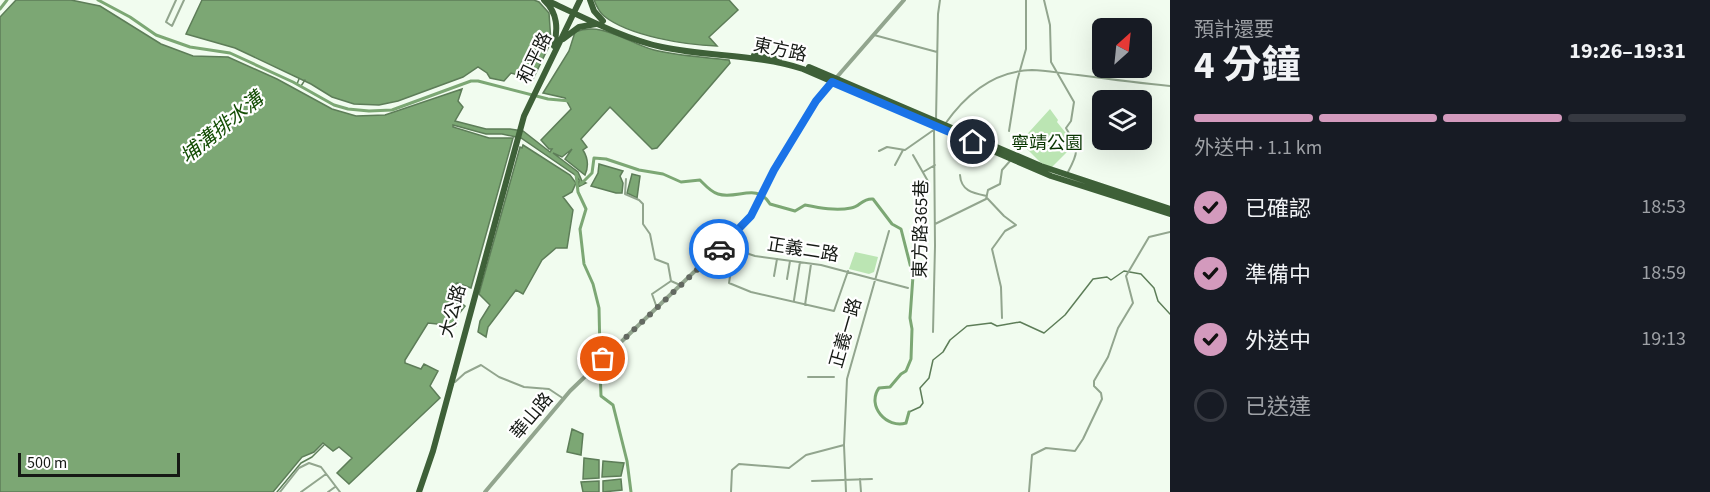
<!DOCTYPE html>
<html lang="zh-TW">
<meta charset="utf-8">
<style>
body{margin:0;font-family:"Source Sans 3","Noto Sans TC",sans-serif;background:#20242c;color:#f1f3f6;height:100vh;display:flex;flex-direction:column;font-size:22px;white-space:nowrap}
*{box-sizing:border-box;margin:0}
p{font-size:20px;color:#9ea1a6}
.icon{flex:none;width:33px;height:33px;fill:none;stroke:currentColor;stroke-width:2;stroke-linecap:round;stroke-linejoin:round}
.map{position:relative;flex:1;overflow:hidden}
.sheet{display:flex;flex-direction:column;background:#171b24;width:540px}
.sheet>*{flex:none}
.needle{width:39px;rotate:27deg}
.tools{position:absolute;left:1092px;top:18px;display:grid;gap:12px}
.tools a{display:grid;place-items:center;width:60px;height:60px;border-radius:9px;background:#171b24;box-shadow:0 6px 24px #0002;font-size:30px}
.scale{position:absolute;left:18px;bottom:15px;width:162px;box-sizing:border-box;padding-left:6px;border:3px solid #161a15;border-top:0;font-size:16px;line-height:21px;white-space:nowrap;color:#161a15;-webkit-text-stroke:4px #fff;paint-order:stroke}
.pin{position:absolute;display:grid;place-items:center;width:51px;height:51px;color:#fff;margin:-26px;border:3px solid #fff;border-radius:50%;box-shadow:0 2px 6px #0007}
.courier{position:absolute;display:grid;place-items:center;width:60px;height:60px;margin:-30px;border:4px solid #1a73e8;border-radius:50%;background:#fff;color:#222;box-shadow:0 2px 8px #0007}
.overview em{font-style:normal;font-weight:700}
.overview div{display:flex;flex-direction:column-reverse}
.overview{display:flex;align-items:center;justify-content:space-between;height:102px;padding:0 24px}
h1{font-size:39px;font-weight:700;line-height:45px}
.bar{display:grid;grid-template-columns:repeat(4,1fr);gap:9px 6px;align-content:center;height:72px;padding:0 24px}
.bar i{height:8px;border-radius:4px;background:#363941}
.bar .selected{background:#d39abd}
.bar p{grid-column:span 4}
ol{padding:0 24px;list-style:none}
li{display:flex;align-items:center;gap:18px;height:66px}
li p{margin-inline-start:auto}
li .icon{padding:6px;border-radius:50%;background:#d39abd;color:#111;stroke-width:4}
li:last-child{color:#9ea1a6}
li i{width:33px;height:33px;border:3px solid #363941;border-radius:50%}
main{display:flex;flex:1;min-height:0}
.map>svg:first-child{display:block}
</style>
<main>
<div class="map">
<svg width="1170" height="492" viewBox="0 0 1170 492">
<rect width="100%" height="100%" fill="#f1fcef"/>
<!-- green -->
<path fill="#bbe5b3" d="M1050 109 1058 120 1057 122 1073 142V146L1051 168 1040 162 1020 142Z
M855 252 878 257 874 272 869 274 849 269Z"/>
<!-- water -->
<path fill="#7ca774" stroke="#5d7d58" stroke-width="1.5" d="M16 0H71L100 6 161 44 193 56 228 57 277 79 332 109 356 116 385 115 462 89 458 101 463 107 455 121 486 129H510L523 131 550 152 552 149H549L541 140 571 109 565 98 543 93 569 51 575 32C602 21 628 43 654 50 678 56 705 57 729 60L730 63 657 148 652 149 610 107 581 139 587 147 583 150C588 158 589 166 585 175L565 159 572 149 562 157 553 153 578 172 582 181 586 183 578 187 579 180 575 175 521 138 502 134H486L453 125V127L489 138H513L471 288 457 283 449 292 465 306 458 315 456 326 428 323 405 360V363L421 369 424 364 438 371 430 386 440 398 349 484 337 473 352 458 339 447 333 451 323 443 314 452 302 457 273 492H0V17Z
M202 0H534L539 2 549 13 551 42 533 79 511 73 504 81 490 78 487 73 478 67 463 77 398 101 379 105 354 104 332 97 311 84 235 48 186 34Z
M594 0H729L738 10 709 37 717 46C685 45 629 36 604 16 599 12 596 5 594 0Z
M523 145 570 175 576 183 572 192 563 197 573 210 567 248H556L542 260 523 294 516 290 488 327 486 337 478 332 480 321 490 305 479 294 520 147 522 148Z
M599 164 623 171 620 176 623 183 622 193H616L591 186 598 173Z
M632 174 640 176 637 198 627 193Z
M572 429 583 434 581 455 567 452Z
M584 458 599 460V478L583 479Z
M603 461 624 463 621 476 602 477Z
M621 479 622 490 603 492V481Z
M599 481V492H583L581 482Z"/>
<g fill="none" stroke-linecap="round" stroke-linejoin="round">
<!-- stream -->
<path stroke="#5d7d58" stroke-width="1.5" d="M297 84 299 79
M301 86 305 80
M909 412 920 407 923 403 920 388 929 378 933 360 943 352 950 340 967 326 991 323 997 326 1020 322 1044 333 1065 315 1093 279 1107 277 1111 280 1124 271 1141 274 1154 288 1158 301 1170 314
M277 492 301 463 312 457 324 445"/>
<!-- canal -->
<path stroke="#7ca774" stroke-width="3" d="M98 0 130 17 156 35 190 47 230 53 293 82 334 105 348 109 369 111 392 110 471 81H478L548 99 570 101
M0 9 7 0
M576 174 578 192 586 209 580 229 584 264 593 284 599 308 600 353 606 362 600 369 601 396 613 405 627 461 631 492
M581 184 592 173 594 158 606 159 639 170 663 174 681 182 700 180C705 185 711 192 718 194 737 200 757 182 770 204L795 211 805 205C820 208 836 211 851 208 860 207 862 198 873 199L892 224 901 229 913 276 910 318 912 329 911 359 906 371 901 374 890 387 879 388C866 406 887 429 906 423L909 412"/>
<!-- minor -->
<path stroke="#92a58e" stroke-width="2" d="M176 0 166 22 172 26 184 0
M1044 0 1050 25 1051 62 1074 102 1071 121 1066 128C1078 149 1080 150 1068 172
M874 35 937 52
M936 120 938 14 940 0
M945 124C966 94 993 71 1032 70 1047 70 1063 74 1078 75 1108 79 1139 83 1170 86
M1009 131 1017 81 1026 49V0
M879 151 887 147 905 150 935 129
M913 155 929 183
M895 165 903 150
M923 172 935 165
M960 175C961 191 973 193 987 196
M626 179 625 194 639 200 643 204V224L650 234 655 259 668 264 671 281 680 285
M987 198 1004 216 1016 225 1005 231 992 249 1001 287 1002 318
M935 224 986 199 988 190 1000 184 1002 170 1010 161
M731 237 749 254 755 256 821 265 908 288
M709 258 731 270 729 283 751 292 834 311 848 271
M774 276 777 259
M787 279 790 261
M794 300 800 262
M805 305 811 264
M657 308 652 294 671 281
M933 332 935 246 934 128
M808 377H834
M455 382 465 373 481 365 499 377 524 387 549 389 564 399
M860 479 861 492
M812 481 872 479
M280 492 299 468 309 463 321 467 340 492
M301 492 326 474
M328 492 335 487
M731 492 732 470 739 464 789 468 806 455 844 445
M846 492 844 445 847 379 889 231
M1029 492 1032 455 1046 448 1075 451 1083 439 1102 399 1101 393 1094 386V381L1108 357 1118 328 1133 303 1126 276 1149 237 1170 232"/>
<!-- tertiary -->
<path stroke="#92a58e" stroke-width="4" d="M485 492 570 391 745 223 751 216 774 170 816 101 904 0"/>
<!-- primary -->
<path stroke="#3e6038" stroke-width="6" d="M544 0C558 13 558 29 554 46
M546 0C581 16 624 39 662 47 708 57 758 54 803 69L1051 176 1170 214
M590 0 594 11 603 21
M563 39 579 27 596 24
M754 55 779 59
M809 67 1041 166 1170 209
M419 492 433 451 524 116 580 0"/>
</g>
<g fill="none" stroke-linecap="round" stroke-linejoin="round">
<!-- done -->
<path stroke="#636961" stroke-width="6" stroke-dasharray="0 10.8" d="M603 359 719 249"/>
<!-- route -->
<path stroke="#1a73e8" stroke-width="8" d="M719 249 751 216 774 170 816 101 832 82 973 142"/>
</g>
<g text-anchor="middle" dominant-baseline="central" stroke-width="4.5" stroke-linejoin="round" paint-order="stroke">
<!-- street labels -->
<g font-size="18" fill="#161a15" stroke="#fff">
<text transform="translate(780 50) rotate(12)">東方路</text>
<text transform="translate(535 58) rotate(-64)">和平路</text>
<text transform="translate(921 229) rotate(-89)">東方路365巷</text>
<text transform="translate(803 250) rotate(9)">正義二路</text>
<text transform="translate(453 311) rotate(-75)">大公路</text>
<text transform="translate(846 333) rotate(-74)">正義一路</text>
<text transform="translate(532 416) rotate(-50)">華山路</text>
</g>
<!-- park labels -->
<g font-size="18" fill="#093601" stroke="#fff">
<text x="1047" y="143">寧靖公園</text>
</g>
<!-- water labels -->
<g font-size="20" font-style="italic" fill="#134d04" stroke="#fff">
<text transform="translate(222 128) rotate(-39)">埔溝排水溝</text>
</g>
</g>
</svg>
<div class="tools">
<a><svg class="needle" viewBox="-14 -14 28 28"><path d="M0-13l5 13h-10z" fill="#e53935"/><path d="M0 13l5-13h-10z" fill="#9ea1a6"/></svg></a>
<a><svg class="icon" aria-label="layers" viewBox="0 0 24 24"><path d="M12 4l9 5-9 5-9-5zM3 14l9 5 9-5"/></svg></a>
</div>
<div class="scale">500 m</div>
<div class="pin" style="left:603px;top:359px;background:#ea580c"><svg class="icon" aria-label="bag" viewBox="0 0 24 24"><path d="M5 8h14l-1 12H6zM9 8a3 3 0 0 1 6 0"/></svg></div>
<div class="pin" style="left:973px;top:142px;background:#1f2937"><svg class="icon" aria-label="home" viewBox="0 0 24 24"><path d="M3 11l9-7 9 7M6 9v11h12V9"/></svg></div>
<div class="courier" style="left:719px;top:249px"><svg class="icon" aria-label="car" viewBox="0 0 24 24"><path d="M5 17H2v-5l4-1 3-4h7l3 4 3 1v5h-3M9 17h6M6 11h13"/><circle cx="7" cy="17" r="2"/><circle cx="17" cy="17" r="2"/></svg></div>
</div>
<section class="sheet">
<div class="overview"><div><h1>4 分鐘</h1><p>預計還要</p></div><em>19:26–19:31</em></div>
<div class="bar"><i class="selected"></i><i class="selected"></i><i class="selected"></i><i></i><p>外送中 · 1.1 km</p></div>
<ol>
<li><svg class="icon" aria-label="check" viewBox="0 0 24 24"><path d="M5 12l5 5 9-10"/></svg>已確認<p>18:53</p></li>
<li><svg class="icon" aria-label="check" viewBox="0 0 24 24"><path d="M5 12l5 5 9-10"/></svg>準備中<p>18:59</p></li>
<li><svg class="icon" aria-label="check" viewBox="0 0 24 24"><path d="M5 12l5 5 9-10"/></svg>外送中<p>19:13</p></li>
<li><i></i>已送達</li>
</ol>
</section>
</main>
